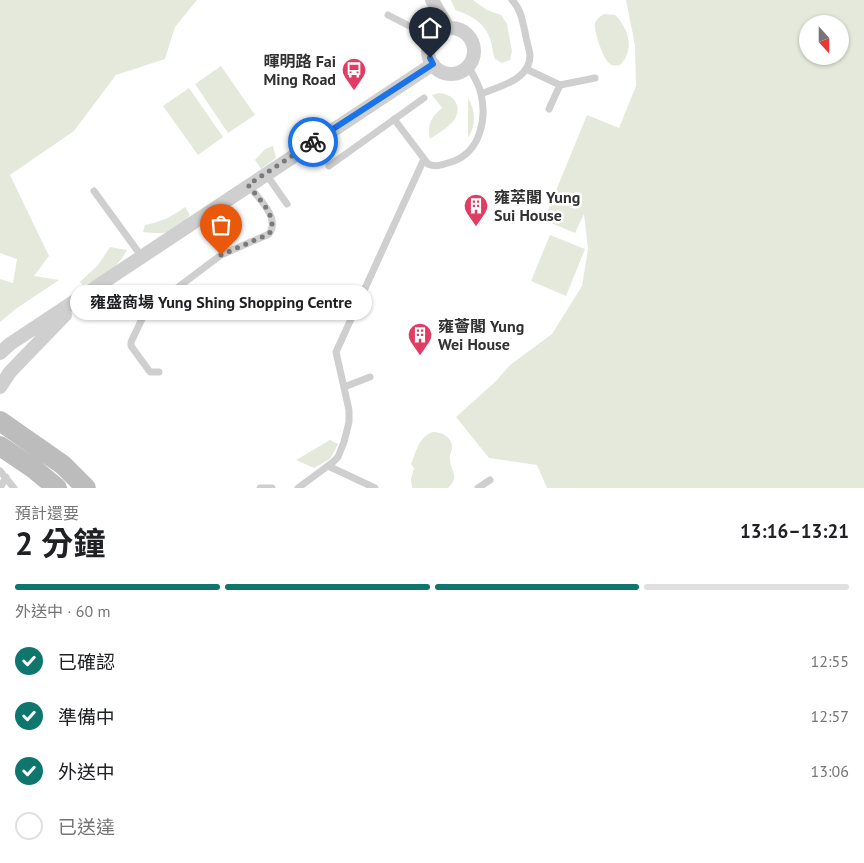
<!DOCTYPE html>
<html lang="zh-TW">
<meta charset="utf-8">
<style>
body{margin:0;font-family:"PT Sans","Noto Sans TC",sans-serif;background:#f6f6f6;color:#202124;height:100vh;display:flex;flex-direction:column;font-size:19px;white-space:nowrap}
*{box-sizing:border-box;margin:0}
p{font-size:16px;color:#757577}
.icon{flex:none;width:28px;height:28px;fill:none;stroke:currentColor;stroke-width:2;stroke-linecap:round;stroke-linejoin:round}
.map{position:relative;height:488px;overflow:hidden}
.drawer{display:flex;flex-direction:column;background:#fff;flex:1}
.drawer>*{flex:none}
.needle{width:32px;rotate:159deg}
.controls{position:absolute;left:799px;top:15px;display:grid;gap:10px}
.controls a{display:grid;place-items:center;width:50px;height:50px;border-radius:50%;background:#fff;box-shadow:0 1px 4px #0004;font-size:25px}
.pin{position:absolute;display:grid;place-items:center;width:42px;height:42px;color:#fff;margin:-51px -21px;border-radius:50% 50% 50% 0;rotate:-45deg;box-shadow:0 0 5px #0007}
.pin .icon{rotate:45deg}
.courier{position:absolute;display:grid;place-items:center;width:50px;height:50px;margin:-25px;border:4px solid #1a73e8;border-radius:50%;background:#fff;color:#222;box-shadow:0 1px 6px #0007}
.bubble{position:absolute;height:35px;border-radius:18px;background:#fff;box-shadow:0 1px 4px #0004;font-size:16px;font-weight:700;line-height:35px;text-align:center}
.overview em{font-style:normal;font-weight:700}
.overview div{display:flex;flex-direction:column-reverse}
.overview{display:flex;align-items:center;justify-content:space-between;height:85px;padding:0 15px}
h1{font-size:32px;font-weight:700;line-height:38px}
.bar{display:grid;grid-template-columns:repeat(4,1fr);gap:8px 5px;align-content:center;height:60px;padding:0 15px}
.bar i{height:6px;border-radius:4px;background:#e0e0e0}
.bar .selected{background:#0f766e}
.bar p{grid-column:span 4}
ol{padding:0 15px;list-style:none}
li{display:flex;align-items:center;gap:15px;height:55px}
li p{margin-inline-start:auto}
li .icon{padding:5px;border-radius:50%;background:#0f766e;color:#fff;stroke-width:4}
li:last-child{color:#757577}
li i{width:28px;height:28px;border:2px solid #e0e0e0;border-radius:50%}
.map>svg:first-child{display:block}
</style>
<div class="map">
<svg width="864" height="488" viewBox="0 0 864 488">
<rect width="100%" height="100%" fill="#fff"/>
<!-- green -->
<path fill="#e4e9dc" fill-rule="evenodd" d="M0 0H197L175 27 165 59 116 75 74 131 10 175 49 256 34 276 59 280 17 308 0 322V279L13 283 17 259 0 253Z
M451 0H473L487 10 501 15 507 24 512 51 510 60 502 63 495 59C492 52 493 46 490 39 485 23 471 15 455 10Z
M626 0H864V488H547L537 465 489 458 456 417 496 381 510 365 552 334 582 286 588 249 584 214 575 233 544 220 587 115 619 128 636 86 635 45ZM808 24H840V56H808Z
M604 14 615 15C629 28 635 51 620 65 615 66 612 66 609 63 603 59 593 29 595 23 597 19 600 16 604 14Z
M221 66 255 115 228 133 195 84Z
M189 88 223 137 198 155 163 106Z
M439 93C446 94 453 96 456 103 464 120 441 131 430 139 427 125 431 117 442 108L432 95Z
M468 98C476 111 476 125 468 138Z
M273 146 276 158 261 169 255 160 265 149Z
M185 207 190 215C175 233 166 235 143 232L145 225C161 222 172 217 185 207Z
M550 235 585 249 566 296 531 281Z
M110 247 127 250C117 269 103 278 83 285L80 282 98 265Z
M433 432C442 432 452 437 452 447 452 451 449 455 450 459 450 471 461 476 448 488H412L411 479 414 468 411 464C416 452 419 436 433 432Z
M330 440 338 444 330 459 314 468 296 460Z"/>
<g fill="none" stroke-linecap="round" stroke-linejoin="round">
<!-- lane -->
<path stroke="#cfcfcf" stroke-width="7" d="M388 15 433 38
M526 69 560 85 549 109
M560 85 595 78
M481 94C500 86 530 80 530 55 529 48 526 39 525 32 522 20 521 9 512 0
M394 119 428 164C437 168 444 164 454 161 480 151 487 119 481 94 479 84 473 75 468 66
M329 166 424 98
M266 174 287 204
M94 191 142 257
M159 372H150L131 346V342L143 317 149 309 221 255 269 234C281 218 258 198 248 185
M344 387 370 377
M328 466 375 488
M0 471 14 488
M0 488 6 477
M260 488H272
M298 488 333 462 338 457 344 442 349 422V410L336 352 424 159
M478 488 490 480"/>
<!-- street -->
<path stroke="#cfcfcf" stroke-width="14" d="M432 0 448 28
M428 51a23 23 0 1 1 46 0a23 23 0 1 1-46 0Z
M0 353 10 344 433 64
M0 387 10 372 65 315"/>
<!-- secondary -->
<path stroke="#bcbcbc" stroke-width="20" d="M0 421 63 465 86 488
M0 446 34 469 57 488"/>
</g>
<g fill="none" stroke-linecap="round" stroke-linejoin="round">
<!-- done -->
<path stroke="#7a7a7a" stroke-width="5" stroke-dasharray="0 9" d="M221 255 269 234C280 218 258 198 248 185L313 142"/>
<!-- route -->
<path stroke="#1a73e8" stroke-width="6" d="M313 142 433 64 430 58"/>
</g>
<!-- icons -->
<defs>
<symbol id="bus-pin" viewBox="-11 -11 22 30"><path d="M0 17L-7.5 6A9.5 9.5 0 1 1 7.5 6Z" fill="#e13d64" stroke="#fff"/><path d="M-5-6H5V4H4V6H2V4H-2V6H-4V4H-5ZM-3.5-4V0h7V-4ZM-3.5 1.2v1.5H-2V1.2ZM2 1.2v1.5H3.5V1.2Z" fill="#fff"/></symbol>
<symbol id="building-pin" viewBox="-11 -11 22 30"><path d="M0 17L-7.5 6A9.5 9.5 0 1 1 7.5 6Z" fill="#e13d64" stroke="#fff"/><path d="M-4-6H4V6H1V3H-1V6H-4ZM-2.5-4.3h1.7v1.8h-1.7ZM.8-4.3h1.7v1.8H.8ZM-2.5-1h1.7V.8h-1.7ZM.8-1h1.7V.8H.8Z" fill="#fff"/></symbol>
</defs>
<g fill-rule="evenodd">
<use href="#bus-pin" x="340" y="56" width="28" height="38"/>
<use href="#building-pin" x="462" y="192" width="28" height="38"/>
<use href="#building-pin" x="406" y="321" width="28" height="38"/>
</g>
<g text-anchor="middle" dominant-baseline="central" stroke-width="5" stroke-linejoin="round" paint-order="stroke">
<!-- poi labels -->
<g font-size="16" font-weight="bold" fill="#323232" stroke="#fff" text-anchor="start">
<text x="336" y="61" text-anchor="end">暉明路 Fai<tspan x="336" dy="18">Ming Road</tspan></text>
<text x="494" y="197">雍萃閣 Yung<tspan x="494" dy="18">Sui House</tspan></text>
<text x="438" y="326">雍薈閣 Yung<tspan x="438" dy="18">Wei House</tspan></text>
</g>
</g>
</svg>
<div class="controls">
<a><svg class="needle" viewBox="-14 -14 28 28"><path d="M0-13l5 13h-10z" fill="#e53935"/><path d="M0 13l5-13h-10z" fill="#757577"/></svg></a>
</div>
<div class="pin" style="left:221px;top:255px;background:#ea580c"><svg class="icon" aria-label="bag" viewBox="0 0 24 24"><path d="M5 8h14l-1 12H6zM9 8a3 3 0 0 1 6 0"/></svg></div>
<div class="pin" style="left:430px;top:58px;background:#1f2937"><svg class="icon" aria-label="home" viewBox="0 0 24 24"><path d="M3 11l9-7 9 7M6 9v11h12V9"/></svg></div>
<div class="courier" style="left:313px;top:142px"><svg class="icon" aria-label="bike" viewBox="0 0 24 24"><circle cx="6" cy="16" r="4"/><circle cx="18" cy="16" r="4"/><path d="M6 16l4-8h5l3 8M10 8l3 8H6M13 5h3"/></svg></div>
<div class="bubble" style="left:70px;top:285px;width:302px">雍盛商場 Yung Shing Shopping Centre</div>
</div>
<section class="drawer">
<div class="overview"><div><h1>2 分鐘</h1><p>預計還要</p></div><em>13:16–13:21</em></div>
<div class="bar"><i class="selected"></i><i class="selected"></i><i class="selected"></i><i></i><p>外送中 · 60 m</p></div>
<ol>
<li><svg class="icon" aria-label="check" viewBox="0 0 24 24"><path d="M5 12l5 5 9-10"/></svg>已確認<p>12:55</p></li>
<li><svg class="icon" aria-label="check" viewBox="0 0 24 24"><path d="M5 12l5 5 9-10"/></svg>準備中<p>12:57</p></li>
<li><svg class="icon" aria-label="check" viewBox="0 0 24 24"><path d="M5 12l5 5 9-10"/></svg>外送中<p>13:06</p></li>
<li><i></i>已送達</li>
</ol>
</section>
